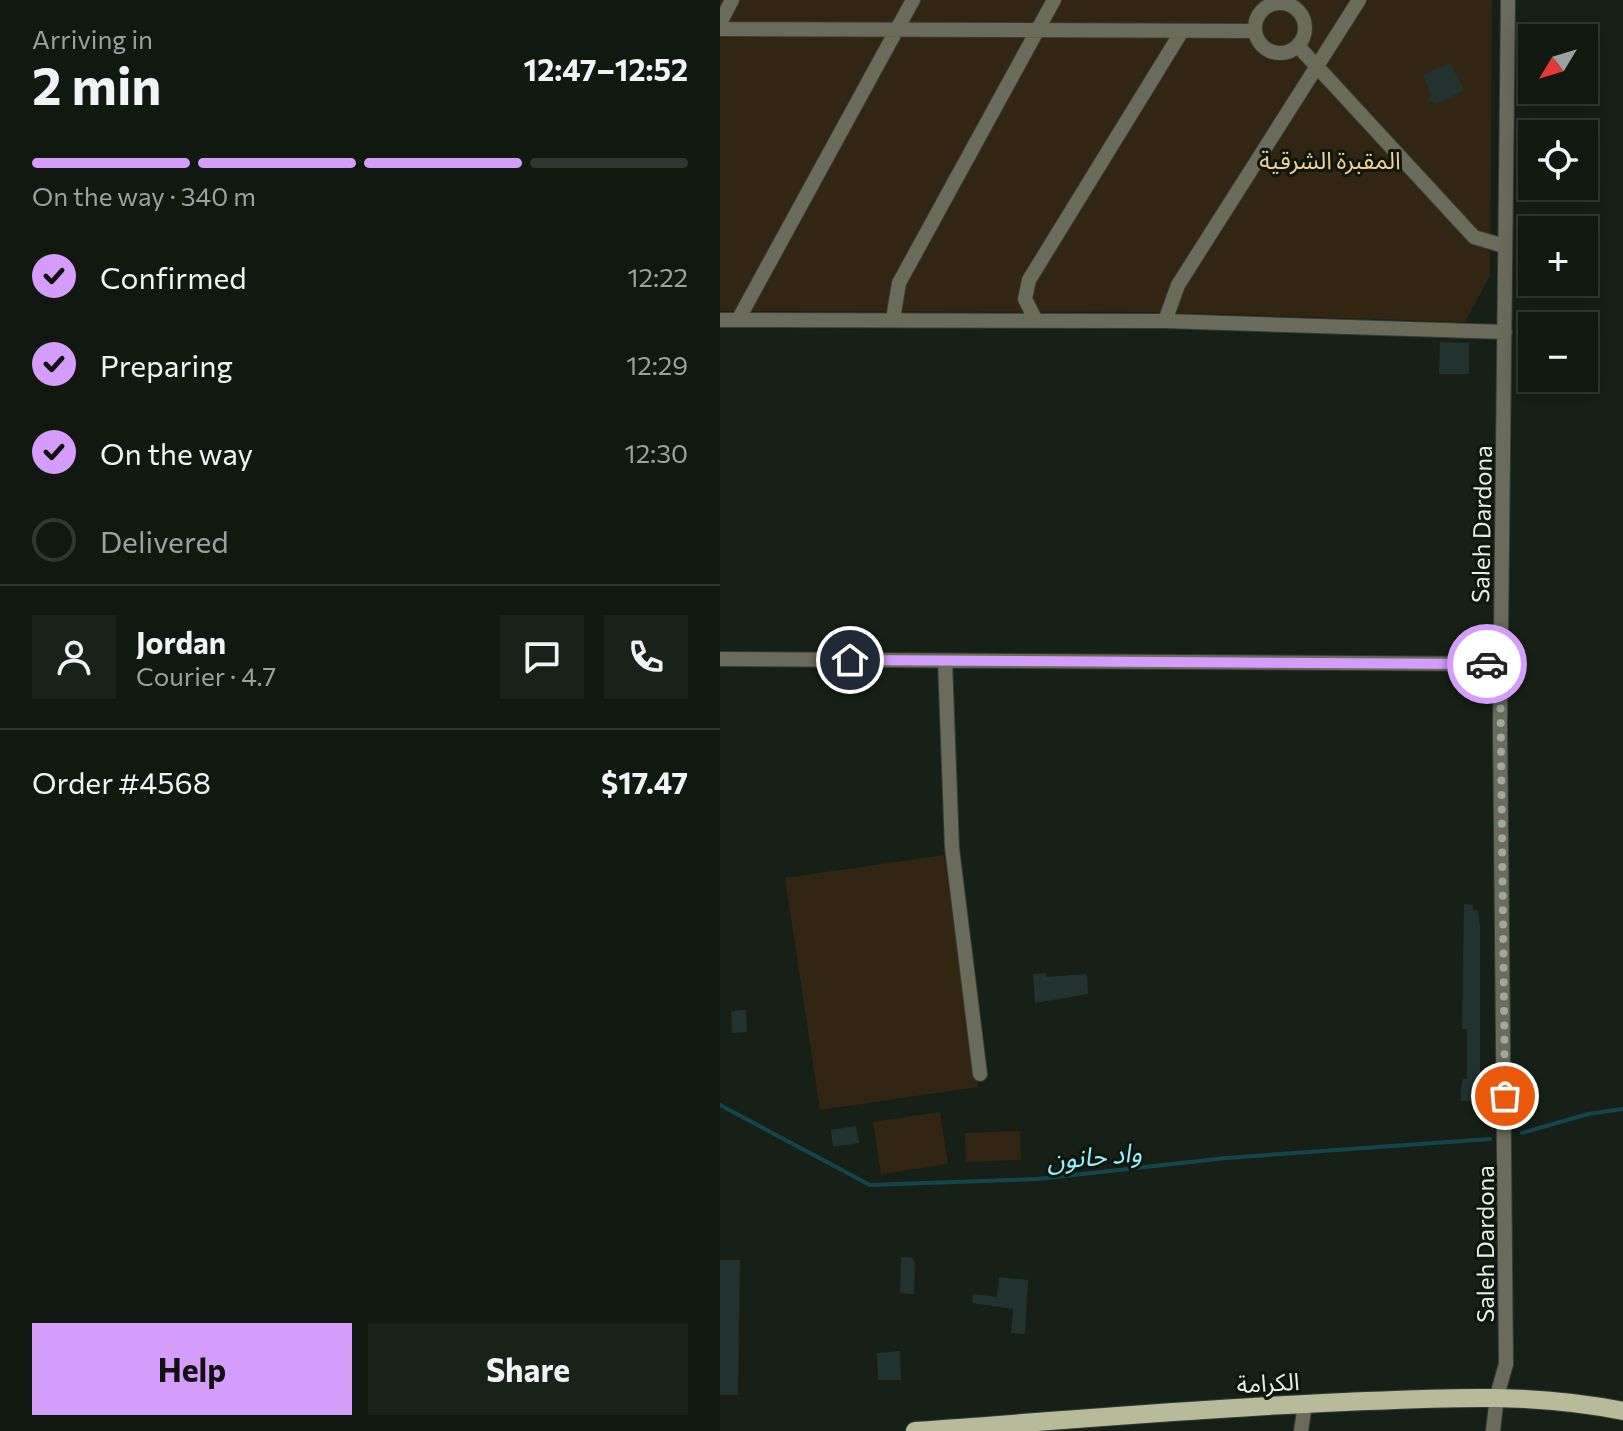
<!DOCTYPE html>
<meta charset="utf-8">
<style>
body{margin:0;font-family:Commissioner,"Noto Sans Arabic",sans-serif;background:#192119;color:#f1f3f6;height:100vh;display:flex;flex-direction:column;font-size:30px;white-space:nowrap}
*{box-sizing:border-box;margin:0}
p{font-size:26px;color:#9ca09f}
.icon{flex:none;width:44px;height:44px;fill:none;stroke:currentColor;stroke-width:2;stroke-linecap:round;stroke-linejoin:round}
.map{position:relative;flex:1;overflow:hidden}
.side{display:flex;flex-direction:column;background:#101810;width:720px}
.side>*{flex:none}
.needle{width:52px;rotate:232deg}
.tools{position:absolute;left:798px;top:24px;display:grid;gap:16px}
.tools a{display:grid;place-items:center;width:80px;height:80px;border-radius:0px;background:#101810;box-shadow:0 4px 20px #0003,0 0 0 2px #303730;font-size:40px}
.pin{position:absolute;display:grid;place-items:center;width:68px;height:68px;color:#fff;margin:-34px;border:4px solid #fff;border-radius:50%;box-shadow:0 2px 8px #0007}
.courier{position:absolute;display:grid;place-items:center;width:80px;height:80px;margin:-40px;border:6px solid #d49cfb;border-radius:50%;background:#fff;color:#222;box-shadow:0 2px 10px #0007}
.overview em{font-style:normal;font-weight:700}
.overview div{display:flex;flex-direction:column-reverse}
.overview{display:flex;align-items:center;justify-content:space-between;height:136px;padding:0 32px}
h1{font-size:52px;font-weight:700;line-height:60px}
.bar{display:grid;grid-template-columns:repeat(4,1fr);gap:12px 8px;align-content:center;height:96px;padding:0 32px}
.bar i{height:10px;border-radius:6px;background:#303730}
.bar .current{background:#d49cfb}
.bar p{grid-column:span 4}
.line{display:flex;align-items:center;gap:20px;padding:0 32px;border-top:2px solid #303730}
.line div{flex:1}
.round{display:grid;place-items:center;flex:none;width:84px;height:84px;border-radius:0px;background:#192119}
ol{padding:0 32px;list-style:none}
li{display:flex;align-items:center;gap:24px;height:88px}
li p{margin-inline-start:auto}
li .icon{padding:8px;border-radius:50%;background:#d49cfb;color:#111;stroke-width:4}
li:last-child{color:#9ca09f}
li i{width:44px;height:44px;border:4px solid #303730;border-radius:50%}
.action{display:flex;gap:16px;margin-top:auto;padding:16px 32px}
.action a{flex:1;height:92px;border-radius:0px;background:#d49cfb;color:#111;font-size:32px;font-weight:700;line-height:92px;text-align:center}
.action a+a{background:#192119;color:#f1f3f6}
main{display:flex;flex:1;min-height:0}
.map>svg:first-child{display:block}
</style>
<main>
<section class="side">
<div class="overview"><div><h1>2 min</h1><p>Arriving in</p></div><em>12:47–12:52</em></div>
<div class="bar"><i class="current"></i><i class="current"></i><i class="current"></i><i></i><p>On the way · 340 m</p></div>
<ol>
<li><svg class="icon" aria-label="check" viewBox="0 0 24 24"><path d="M5 12l5 5 9-10"/></svg>Confirmed<p>12:22</p></li>
<li><svg class="icon" aria-label="check" viewBox="0 0 24 24"><path d="M5 12l5 5 9-10"/></svg>Preparing<p>12:29</p></li>
<li><svg class="icon" aria-label="check" viewBox="0 0 24 24"><path d="M5 12l5 5 9-10"/></svg>On the way<p>12:30</p></li>
<li><i></i>Delivered</li>
</ol>
<div class="line" style="height:144px"><a class="round"><svg class="icon" aria-label="person" viewBox="0 0 24 24"><circle cx="12" cy="8" r="4"/><path d="M4 21q1-7 8-7t8 7"/></svg></a><div><b>Jordan</b><p>Courier · 4.7</p></div><a class="round"><svg class="icon" aria-label="chat" viewBox="0 0 24 24"><path d="M4 5h16v11H9l-5 4z"/></svg></a><a class="round"><svg class="icon" aria-label="phone" viewBox="0 0 24 24"><path d="M5 4h4l2 5-3 2q2 4 5 5l2-3 5 2v4C11 20 4 13 5 4z"/></svg></a></div>
<div class="line" style="height:104px"><div>Order #4568</div><b>$17.47</b></div>
<div class="action"><a>Help</a><a>Share</a></div>
</section>
<div class="map">
<svg width="903" height="1431" viewBox="0 0 903 1431">
<rect width="100%" height="100%" fill="#162016"/>
<!-- green -->
<path fill="#322511" d="M0 0H772L770 276 745 322 432 312 0 311Z
M224 855 258 1087 100 1110 65 878Z
M220 1112 228 1164 161 1174 153 1122Z
M300 1131 301 1160 246 1162 245 1133Z"/>
<g fill="none" stroke-linecap="round" stroke-linejoin="round">
<!-- stream -->
<path stroke="#13454d" stroke-width="4" d="M0 1105 150 1185 318 1179 506 1158 770 1139
M802 1133 868 1114 903 1109"/>
</g>
<!-- building -->
<path fill="#22332f" d="M730 63 744 90 717 104 708 100 711 94 703 75Z
M720 342 749 343V374H719Z
M744 904 753 905V910H758L760 927V1101H741V1088L743 1079H747V1029H742Z
M326 973 327 977 367 974 368 994 315 1003 313 974Z
M26 1010 27 1032 12 1033 11 1011Z
M136 1126 139 1143 113 1147 111 1130Z
M181 1257 193 1258 195 1264 194 1294 180 1293Z
M0 1260H20L18 1395H0Z
M279 1277 308 1280 305 1334 291 1333 293 1309 252 1303 253 1294 277 1297Z
M180 1351 181 1380H158L157 1353Z"/>
<g fill="none" stroke-linecap="round" stroke-linejoin="round">
<defs>
<path id="minor" d="M535 28a25 25 0 1 1 50 0a25 25 0 1 1-50 0Z
M0 23 12 0
M0 29 534 31
M578 46 754 237 784 246
M173 319 179 283 334 0
M315 319 305 299 309 280 462 31
M0 320 445 321 785 332
M18 320 193 0
M445 321 458 285 639 0
M0 659 780 664
M225 661 232 848 260 1074
M581 1431 585 1404
M773 1431 777 1396 786 1364 780 724 788 0"/>
<path id="major" d="M195 1431C338 1421 482 1408 625 1402 719 1398 810 1392 903 1411"/>
</defs>
<!-- minor casing -->
<use href="#minor" stroke="#343d33" stroke-width="16"/>
<!-- major casing -->
<use href="#major" stroke="#343d33" stroke-width="20"/>
<!-- minor -->
<use href="#minor" stroke="#6a6b5b" stroke-width="14"/>
<!-- major -->
<use href="#major" stroke="#b8bb9a" stroke-width="18"/>
</g>
<g fill="none" stroke-linecap="round" stroke-linejoin="round">
<!-- done -->
<path stroke="#9fa79e" stroke-width="8" stroke-dasharray="0 14.4" d="M767 664H780L785 1096"/>
<!-- route -->
<path stroke="#d49cfb" stroke-width="10" d="M130 660 767 664"/>
</g>
<g text-anchor="middle" dominant-baseline="central" stroke-width="6" stroke-linejoin="round" paint-order="stroke">
<!-- park labels -->
<g font-size="24" fill="#f2cd95" stroke="#0d170d">
<text x="610" y="159">المقبرة الشرقية</text>
</g>
<!-- street labels -->
<g font-size="24" fill="#e9efe8" stroke="#0d170d">
<text transform="translate(761 524) rotate(-89)">Saleh Dardona</text>
<text transform="translate(764 1244) rotate(-90)">Saleh Dardona</text>
<text transform="translate(548 1382) rotate(-3)">الكرامة</text>
</g>
<!-- water labels -->
<g font-size="26" font-style="italic" fill="#9aedfd" stroke="#0d170d">
<text transform="translate(374 1155) rotate(-5)">واد حانون</text>
</g>
</g>
</svg>
<div class="tools">
<a><svg class="needle" viewBox="-14 -14 28 28"><path d="M0-13l5 13h-10z" fill="#e53935"/><path d="M0 13l5-13h-10z" fill="#9ca09f"/></svg></a>
<a><svg class="icon" aria-label="locate" viewBox="0 0 24 24"><circle cx="12" cy="12" r="6"/><path d="M12 2v4M12 18v4M2 12h4M18 12h4"/></svg></a>
<a>+</a>
<a>−</a>
</div>
<div class="pin" style="left:785px;top:1096px;background:#ea580c"><svg class="icon" aria-label="bag" viewBox="0 0 24 24"><path d="M5 8h14l-1 12H6zM9 8a3 3 0 0 1 6 0"/></svg></div>
<div class="pin" style="left:130px;top:660px;background:#1f2937"><svg class="icon" aria-label="home" viewBox="0 0 24 24"><path d="M3 11l9-7 9 7M6 9v11h12V9"/></svg></div>
<div class="courier" style="left:767px;top:664px"><svg class="icon" aria-label="car" viewBox="0 0 24 24"><path d="M5 17H2v-5l4-1 3-4h7l3 4 3 1v5h-3M9 17h6M6 11h13"/><circle cx="7" cy="17" r="2"/><circle cx="17" cy="17" r="2"/></svg></div>
</div>
</main>
